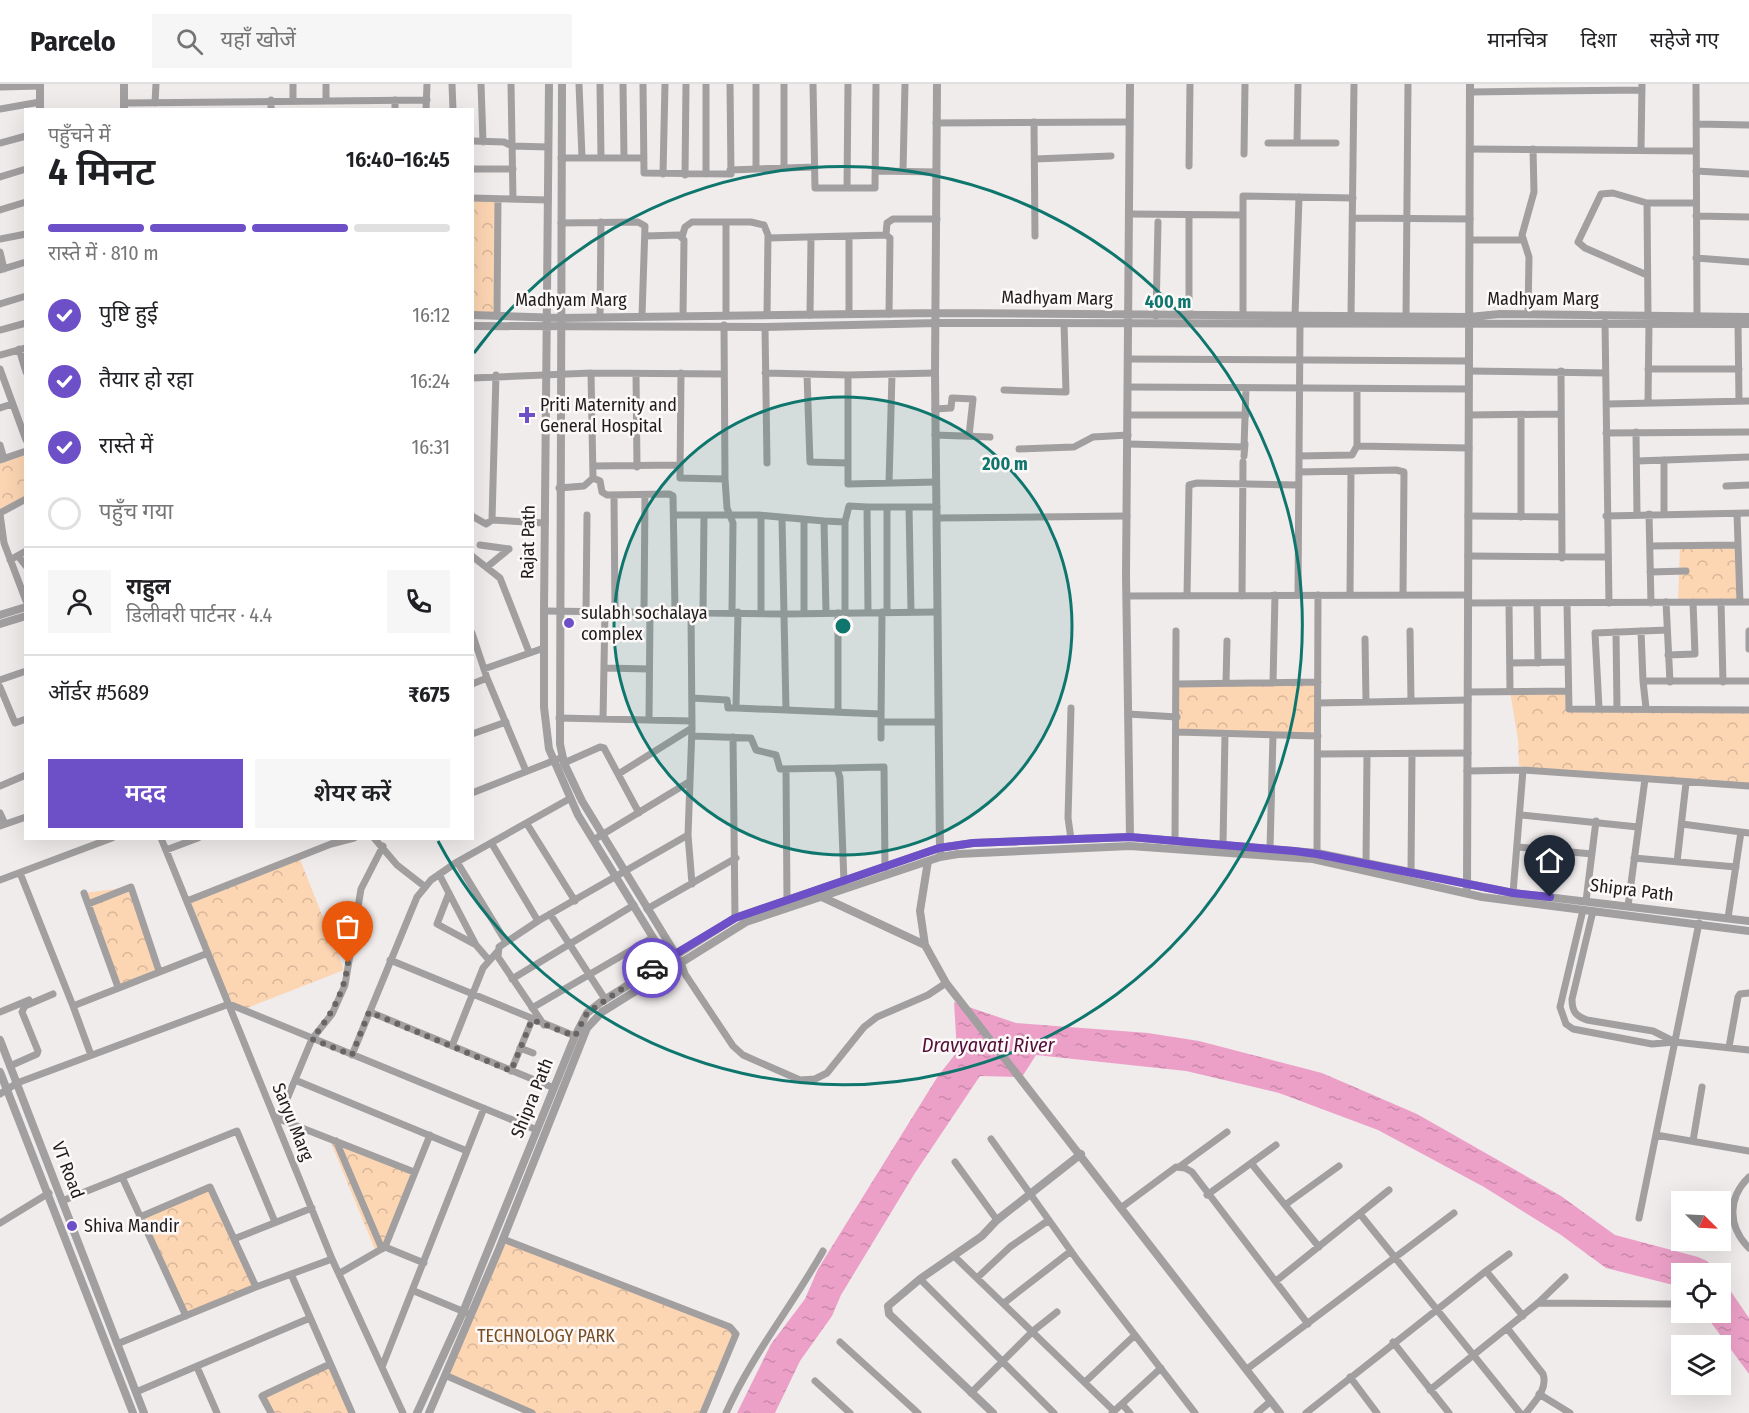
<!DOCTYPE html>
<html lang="hi">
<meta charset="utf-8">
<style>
body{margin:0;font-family:"Fira Sans Condensed","Noto Sans Devanagari",sans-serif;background:#f6f6f6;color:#202124;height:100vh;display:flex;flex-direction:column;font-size:22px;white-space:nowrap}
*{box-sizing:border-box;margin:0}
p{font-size:20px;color:#757577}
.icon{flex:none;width:33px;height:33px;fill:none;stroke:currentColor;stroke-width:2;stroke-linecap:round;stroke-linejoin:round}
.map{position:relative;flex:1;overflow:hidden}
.sheet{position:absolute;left:24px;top:24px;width:450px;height:732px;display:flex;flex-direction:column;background:#fff;border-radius:0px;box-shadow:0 6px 24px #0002}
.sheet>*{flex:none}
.needle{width:39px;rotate:114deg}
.buttons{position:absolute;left:1671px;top:1107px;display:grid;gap:12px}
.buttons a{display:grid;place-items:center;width:60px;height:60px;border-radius:0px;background:#fff;box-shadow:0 6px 24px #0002;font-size:30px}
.pin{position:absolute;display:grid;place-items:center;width:51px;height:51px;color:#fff;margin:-62px -26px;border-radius:50% 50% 50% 0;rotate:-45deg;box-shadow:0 0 6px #0007}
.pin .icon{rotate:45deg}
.courier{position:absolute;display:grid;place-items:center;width:60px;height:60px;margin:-30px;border:4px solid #6d4fc8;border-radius:50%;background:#fff;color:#222;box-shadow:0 2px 8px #0007}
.summary em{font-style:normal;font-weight:600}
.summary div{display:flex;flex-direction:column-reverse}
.summary{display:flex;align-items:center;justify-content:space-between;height:102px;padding:0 24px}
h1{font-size:39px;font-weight:600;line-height:45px}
.bar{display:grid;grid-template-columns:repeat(4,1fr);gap:9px 6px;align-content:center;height:72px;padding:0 24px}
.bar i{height:8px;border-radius:4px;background:#e0e0e0}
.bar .current{background:#6d4fc8}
.bar p{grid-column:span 4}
.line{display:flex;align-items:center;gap:15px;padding:0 24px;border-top:2px solid #e0e0e0}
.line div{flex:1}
.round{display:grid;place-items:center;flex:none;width:63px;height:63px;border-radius:0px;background:#f6f6f6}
ol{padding:0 24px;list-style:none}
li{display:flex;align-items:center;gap:18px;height:66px}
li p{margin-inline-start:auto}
li .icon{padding:6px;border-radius:50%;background:#6d4fc8;color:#fff;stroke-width:4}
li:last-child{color:#757577}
li i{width:33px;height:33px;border:3px solid #e0e0e0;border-radius:50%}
.primary-button{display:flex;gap:12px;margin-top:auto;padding:12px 24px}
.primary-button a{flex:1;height:69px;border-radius:0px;background:#6d4fc8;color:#fff;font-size:24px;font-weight:600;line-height:69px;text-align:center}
.primary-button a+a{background:#f6f6f6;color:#202124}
header{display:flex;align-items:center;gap:36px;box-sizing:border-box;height:84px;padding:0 30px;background:#fff;border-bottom:2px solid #e0e0e0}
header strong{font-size:28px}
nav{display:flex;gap:33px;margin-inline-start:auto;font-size:21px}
.search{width:420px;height:54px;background:#f6f6f6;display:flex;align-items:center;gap:15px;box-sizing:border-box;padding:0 21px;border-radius:0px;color:#757577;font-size:22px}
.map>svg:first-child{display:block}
</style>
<header>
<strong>Parcelo</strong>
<div class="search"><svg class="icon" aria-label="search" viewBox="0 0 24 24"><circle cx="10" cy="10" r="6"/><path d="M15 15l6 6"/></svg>यहाँ खोजें</div>
<nav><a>मानचित्र</a><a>दिशा</a><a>सहेजे गए</a></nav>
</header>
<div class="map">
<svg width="1749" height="1329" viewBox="0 0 1749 1329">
<defs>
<pattern id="forest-crowns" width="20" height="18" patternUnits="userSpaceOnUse" patternTransform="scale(1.5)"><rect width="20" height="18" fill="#fcd5b3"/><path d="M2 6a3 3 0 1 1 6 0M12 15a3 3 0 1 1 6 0" fill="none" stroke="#d8b699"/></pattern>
<pattern id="water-ripples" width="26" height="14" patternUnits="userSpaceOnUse" patternTransform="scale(1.5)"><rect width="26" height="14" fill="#eca0c8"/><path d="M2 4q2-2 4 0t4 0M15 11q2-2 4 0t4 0" fill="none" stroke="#ca89ab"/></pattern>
</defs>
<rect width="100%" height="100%" fill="#f0eceb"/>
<!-- forest -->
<path fill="url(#forest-crowns)" d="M473 114 496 115V232L473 231Z
M25 367V415L0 429V376Z
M1680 463H1738L1740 518H1678Z
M1318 598V652L1177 648V600Z
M1510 607H1568L1569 625H1749V702L1519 682 1518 656Z
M299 773 344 886 242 926 229 920 187 817Z
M131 803 159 887 118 903 84 809Z
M329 1054 414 1088 385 1163 376 1168Z
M210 1103 256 1203 186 1232 140 1133Z
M503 1155 730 1243 736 1250 703 1329H533L447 1292Z
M330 1280 351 1329H271L262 1312Z"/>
<!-- water -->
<path fill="url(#water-ripples)" d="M954 918 1016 939 1148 949 1199 957 1322 989 1417 1030 1561 1112 1615 1151 1698 1173 1707 1177 1718 1189 1682 1190 1681 1203 1606 1184 1561 1151 1484 1103 1378 1046 1279 1009 1186 987 1036 971 1022 993 980 992 915 1089 841 1211 832 1232 800 1277 775 1329H737L771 1260 805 1215 818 1185 938 992 957 968Z
M1721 1193 1749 1234V1290L1704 1229 1720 1228Z"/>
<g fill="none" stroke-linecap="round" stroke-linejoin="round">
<!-- minor -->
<path stroke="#a19f9f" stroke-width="7" d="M293 0V17
M452 0 453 26
M481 0 483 58
M511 0 513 115
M579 0 582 73
M600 0 601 73
M623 0 624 73
M643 0 644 89 731 90 730 0
M706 0V90
M784 0V84
M813 0 815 104H875L876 0
M1696 0 1697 232
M0 3 40 2
M1470 8 1642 6
M326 16V0
M124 19 427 16
M155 19 156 0
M0 25 40 18
M271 26V16
M395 26V16
M426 26 427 0
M1034 38 1035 152
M936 39 1129 38
M1696 40 1749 41
M472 57 504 58 512 62 548 63
M0 59 26 52
M1268 59H1336
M1297 59 1298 0
M1470 65 1696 67
M1641 65 1642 0
M1244 70 1245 0
M561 74H644
M1035 75 1111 72
M1189 82 1190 0
M472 85H513
M756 85V0
M730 86 815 83
M877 87 937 88
M903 87 905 0
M1696 87 1749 90
M663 90 665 0
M685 91 686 0
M0 93 26 85
M847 104 848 0
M472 114 548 116
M1647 119 1613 109 1601 110 1578 158 1585 164 1647 191
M0 126 26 118
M1129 130 1243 131
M1696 132 1749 133
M1353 134 1470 135
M561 139 638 138 645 142 642 232
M886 151 887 139 893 135H937
M645 152 679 151 684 156 683 232
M682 153 685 143 692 138H751L764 141 768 151 767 231
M768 154 886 151 890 154 889 230
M0 155 26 150
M1470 156H1522
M0 168 4 185
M1696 174 1749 178
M0 186 26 178
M0 220 26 212
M849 230V152
M1528 230 1529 173 1522 151 1534 108 1533 65
M810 231 811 154
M497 232 498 115
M726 232V138
M1156 232 1158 138
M1189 232V131
M1243 232V112L1353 114
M1295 232 1299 113
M1351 232 1354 0
M1648 232 1647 119H1696
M600 233 601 138
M1406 233 1408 0
M1605 238 1609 519
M1738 240 1739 317
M724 241 725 395 727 424 733 439 732 528
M765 243 767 379
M0 246 26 239
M19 265 26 288
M0 271 26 264
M1128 275 1469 277
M0 285 26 356
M1648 285H1739
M1469 287 1605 289
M1561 287 1562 474
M681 289 680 394 725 395
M765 289 848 291 935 289
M636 290 637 383
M807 291 810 378 848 379
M848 291V400L936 398
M472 294 591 289 724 290
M1128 303 1469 305
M1004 306 1066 308 1064 239
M1648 319 1649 239
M1607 320 1749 317
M0 324 12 320
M935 325 951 324 952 314 973 315 969 352
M1128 331H1246
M1469 331 1560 330
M1521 331V433
M1636 348 1637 431
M1606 349 1749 348
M935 351 990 353
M1128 360 1244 363 1246 304
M0 361 4 375
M1357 362 1469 364
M1019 365 1074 363 1093 353 1128 351
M1244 372 1245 360
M1299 372 1352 371 1357 362V305
M0 376 26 367
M1664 376V430
M1637 377 1749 373
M594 382 679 381
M1299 388 1396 386 1404 388 1403 511
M593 394 600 397 602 408 607 411 669 410 673 412 675 527
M889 399 892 290
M1726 402 1749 401
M559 404 584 402 593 394 591 289
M614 412 615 527
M867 423H937
M909 423 911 527
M0 429 26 415
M0 430 4 459 26 517
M1649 430 1651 519
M1737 430 1740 518
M674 431H758L824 437 826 528
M472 432 486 440 492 436 545 439
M1468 432 1561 433
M1606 432 1749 429
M937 434 1127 432
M782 435 786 626
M492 436 496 291
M824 437 845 438
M480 461 509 465
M1650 462 1738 461
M18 472 26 482
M472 472 500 494 529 568
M1468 472 1606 473
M10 476 26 467
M487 483 509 465
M1650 488 1686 487
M1298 511 1300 240
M1350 511 1351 387
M1127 512 1468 511
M1187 512 1189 401 1197 399 1299 401
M1242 512 1243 378
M1666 518 1670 598
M1721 518 1723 598
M1468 519 1749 518
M1509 519 1510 607
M1537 519 1538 579
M1567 519 1569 625 1749 626
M544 527 783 530 937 528
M644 528 645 411
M691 528 692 644 688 751 692 800
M703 528 704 431
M738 528 736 624 881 630
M882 528 881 638H938
M887 528V423
M586 529 587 431
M761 529V432
M804 529V436
M845 529V438L849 422 867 423 868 528
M1410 547 1411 617
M1641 547 1643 597
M1749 547V565
M1616 548 1617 624
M472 549 487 594 526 687
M1365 555 1366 618
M1668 571 1695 570 1693 518
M1510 579 1568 578
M604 584 649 585
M484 585 544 564
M0 596 26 587
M1226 599 1227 557
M1273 599 1275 511
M472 600 487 594
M1177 600 1318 598
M0 603 15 639 26 635
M1468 608 1568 607
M692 614 727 616 728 624H736
M1318 619 1468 616
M1071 624 1068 734 1071 755
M1599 624 1595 549 1667 546
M1646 624 1643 597H1749
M838 628V529
M1128 630 1177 633
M559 634 692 637
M603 635 605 528
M649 636 650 528
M1177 648 1318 652
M472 650 506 638
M692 652 751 654 756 666 776 671 780 685 837 684 840 694 844 798
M733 653 735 834
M881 654V638
M1318 670 1468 669
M564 679 600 663 604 664 639 729
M837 684 884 683 885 784
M786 686 787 817
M1467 687 1523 686 1749 702
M620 689 692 644
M0 702 26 691
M472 709 563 673
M0 729 5 740
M1521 731 1638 743
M527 740 575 817
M1682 740 1749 749
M0 742 26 733
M161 754 332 1175 403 1329
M374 754 397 781 424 802
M595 755 689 698
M1175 757 1176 547
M492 760 538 837
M1223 761 1225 650
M1518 763 1592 770
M1270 765 1273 651
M166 766 198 754
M1317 769 1318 511
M1634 774 1736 783
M457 778 506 858
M1677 778 1686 699
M1366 780 1367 670
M20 789 73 922 208 869
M1411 789 1412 670
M439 790 476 861 488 875
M0 796 112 754
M84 809 118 903
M449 809 437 840 476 861
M1513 809 1523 686
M187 817 331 760 354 754
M1586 817 1596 737
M88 820 131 803 159 887
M1628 822 1645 695
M647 825 736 774
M1583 826 1560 923 1566 940 1573 945 1652 960 1675 958 1653 947 1587 936C1576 932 1572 928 1572 915L1593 827
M550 830 605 915
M1728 834 1741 748
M390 876 575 952
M681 878 685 890 733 962 743 971 800 996 815 995 827 989 864 943 877 933 928 911 946 899
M512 895 634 821
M73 922 91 971
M532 924 652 854
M0 928 29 916
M370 928 554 1004
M544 941 498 873 499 863 538 837 688 751
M1675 958 1749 966
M452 962 483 884 497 868
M1729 963 1738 913 1740 910 1749 909
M520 964 533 969
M352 971 417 813 431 796 457 778 569 715
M10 982 37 970 38 967 22 928 25 922 53 910
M511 987 532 936
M295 996 467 1067
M0 1010 17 999 229 920 537 1046
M279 1035 414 1088
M277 1039 312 955 332 930 345 901 361 805 383 762
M1656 1051 1749 1067
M991 1055 1078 1177 1195 1329
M336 1057 382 1165
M1693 1057 1702 1003
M955 1078 997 1136
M1251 1079 1319 1163
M1179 1083 1227 1048
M122 1093 186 1232
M1749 1093C1727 1114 1728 1143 1749 1164
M1207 1111 1276 1061
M62 1117 237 1047 275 1138
M1285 1121 1339 1082
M1122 1123 1176 1083 1185 1084 1192 1088 1308 1240
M1360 1130 1520 1329
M140 1133 210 1103 256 1203
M1639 1134 1699 839
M0 1139 49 1109
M234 1155 312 1124
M503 1155 730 1243 736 1250 703 1329
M954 1172 1114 1327
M424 1179 385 1163 430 1051
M1486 1187 1509 1170
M340 1189 385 1163
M291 1190 352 1329
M977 1194 1010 1163 1049 1136
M920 1195 1054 1329
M1276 1197 1389 1106
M414 1207 467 1229
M1004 1219 1071 1167
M1538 1219 1670 1220
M1507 1244 1543 1290C1548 1305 1535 1317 1526 1329
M840 1258 918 1329
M1393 1258 1449 1329
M117 1260 256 1203 332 1175
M197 1283 217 1329
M382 1283 484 1024
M1247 1285 1454 1129
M447 1292 532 1329
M1350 1293 1377 1329
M815 1297 850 1329
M1085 1298 1135 1251
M1430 1306 1538 1219 1565 1193
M136 1308 310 1234
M971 1309 1033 1247 1057 1228
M1539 1310 1570 1329
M1122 1320 1130 1329
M271 1329 262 1312 330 1280
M726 1329C752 1271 792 1222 823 1167
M1112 1329 1161 1284
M1257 1329 1271 1317
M1306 1329 1486 1187 1523 1232"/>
<!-- tertiary -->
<path stroke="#a19f9f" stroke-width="8" d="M549 0 544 527V623L549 665 578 731 668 878
M562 0 560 660 564 679 582 717 678 874
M937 0 935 289 940 767
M1130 0 1126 491 1130 753
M40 26V0
M124 26V0
M472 231 560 234 937 229 1469 233 1500 230 1749 233
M472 242 765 243 937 239 1749 240
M0 531 26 523
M0 540 26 532
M928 777 920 827 925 861 946 899 1280 1329
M1467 804 1470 0
M822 813 925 861
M0 956 144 1329
M0 988 133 1329
M417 1329 463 1228 575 952 587 929 601 918 735 834 939 764 973 759 1130 753 1317 769 1513 809 1749 837
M429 1329 499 1165 587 944 602 928 746 838 940 773 958 770 1130 762 1313 775 1482 813 1749 847
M993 1329 889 1230 888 1222 920 1195 982 1152 997 1136 1081 1070"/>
</g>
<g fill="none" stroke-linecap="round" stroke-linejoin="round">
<!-- done -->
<path stroke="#686564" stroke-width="6" stroke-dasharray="0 10.8" d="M348 879C344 910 331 931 312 955L352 971 369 928 511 987 532 936 575 952 587 929 652 884"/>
<!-- route -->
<path stroke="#6d4fc8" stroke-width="8" d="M652 884 735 834 939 764 973 759 1130 753 1294 767 1317 770 1513 809 1550 813"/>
</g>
<!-- distance rings -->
<circle cx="843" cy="542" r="229" fill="#0f766e" fill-opacity=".12"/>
<g fill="none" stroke="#0f766e" stroke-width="3">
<circle cx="843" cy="542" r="229"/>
<path d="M474 269A459 459 0 1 1 438 757"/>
</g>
<!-- markers -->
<g fill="#6d4fc8" stroke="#fef9f9" stroke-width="2">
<path d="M524 322h6v6h6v6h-6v6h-6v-6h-6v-6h6z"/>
<circle cx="569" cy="539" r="6"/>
<circle cx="72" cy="1142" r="6"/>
</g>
<g text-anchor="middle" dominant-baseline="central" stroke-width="5" stroke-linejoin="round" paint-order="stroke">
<!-- street labels -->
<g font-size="18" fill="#1e1c1c" stroke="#fef9f9">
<text transform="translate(1057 214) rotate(1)">Madhyam Marg</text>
<text x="1543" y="215">Madhyam Marg</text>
<text x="571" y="216">Madhyam Marg</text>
<text transform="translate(528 458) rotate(-89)">Rajat Path</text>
<text transform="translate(1632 806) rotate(7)">Shipra Path</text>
<text transform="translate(532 1014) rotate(-68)">Shipra Path</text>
<text transform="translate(293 1038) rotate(68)">Saryu Marg</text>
<text transform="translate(68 1086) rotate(69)">VT Road</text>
</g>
<!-- poi labels -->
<g font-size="18" fill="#1e1c1c" stroke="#fef9f9" text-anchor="start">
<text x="540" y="321">Priti Maternity and<tspan x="540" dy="21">General Hospital</tspan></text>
<text x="581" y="529">sulabh sochalaya<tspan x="581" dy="21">complex</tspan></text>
<text x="84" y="1142">Shiva Mandir</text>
</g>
<!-- park labels -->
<g font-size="18" fill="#774d24" stroke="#fef9f9">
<text x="546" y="1252">TECHNOLOGY PARK</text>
</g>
<!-- water labels -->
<g font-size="20" font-style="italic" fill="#510f39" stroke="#fef9f9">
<text x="988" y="961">Dravyavati River</text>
</g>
</g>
<circle cx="843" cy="542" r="9" fill="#0f766e" stroke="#fef9f9" stroke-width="3"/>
<g font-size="18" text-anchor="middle" font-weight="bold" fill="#0f766e" stroke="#fef9f9" stroke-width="5" stroke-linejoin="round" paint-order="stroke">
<text x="1168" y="224">400 m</text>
<text x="1005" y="386">200 m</text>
</g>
</svg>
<div class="buttons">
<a><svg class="needle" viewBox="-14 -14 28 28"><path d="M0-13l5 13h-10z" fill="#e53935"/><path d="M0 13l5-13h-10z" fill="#757577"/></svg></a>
<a><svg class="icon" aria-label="locate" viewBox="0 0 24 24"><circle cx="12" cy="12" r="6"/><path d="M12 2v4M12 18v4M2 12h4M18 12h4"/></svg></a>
<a><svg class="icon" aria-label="layers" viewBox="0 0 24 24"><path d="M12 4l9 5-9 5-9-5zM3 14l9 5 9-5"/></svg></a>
</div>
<div class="pin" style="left:348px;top:879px;background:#ea580c"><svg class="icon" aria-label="bag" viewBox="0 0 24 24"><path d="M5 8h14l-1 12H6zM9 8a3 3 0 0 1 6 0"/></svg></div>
<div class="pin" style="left:1550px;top:813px;background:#1f2937"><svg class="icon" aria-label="home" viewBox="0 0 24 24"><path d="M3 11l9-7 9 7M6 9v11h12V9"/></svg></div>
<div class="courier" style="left:652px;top:884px"><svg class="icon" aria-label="car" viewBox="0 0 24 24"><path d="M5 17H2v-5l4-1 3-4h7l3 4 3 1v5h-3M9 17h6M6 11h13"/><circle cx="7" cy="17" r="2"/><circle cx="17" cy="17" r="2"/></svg></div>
<section class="sheet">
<div class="summary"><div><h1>4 मिनट</h1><p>पहुँचने में</p></div><em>16:40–16:45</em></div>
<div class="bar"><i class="current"></i><i class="current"></i><i class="current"></i><i></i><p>रास्ते में · 810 m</p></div>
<ol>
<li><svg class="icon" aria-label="check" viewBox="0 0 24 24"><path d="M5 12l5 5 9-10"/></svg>पुष्टि हुई<p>16:12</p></li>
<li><svg class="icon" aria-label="check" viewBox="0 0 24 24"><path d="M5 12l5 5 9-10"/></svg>तैयार हो रहा<p>16:24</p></li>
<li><svg class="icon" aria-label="check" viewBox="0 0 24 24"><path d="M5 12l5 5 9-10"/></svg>रास्ते में<p>16:31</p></li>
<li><i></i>पहुँच गया</li>
</ol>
<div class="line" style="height:108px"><a class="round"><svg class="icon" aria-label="person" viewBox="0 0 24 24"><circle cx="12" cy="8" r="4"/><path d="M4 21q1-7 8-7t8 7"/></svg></a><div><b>राहुल</b><p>डिलीवरी पार्टनर · 4.4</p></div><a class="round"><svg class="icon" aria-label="phone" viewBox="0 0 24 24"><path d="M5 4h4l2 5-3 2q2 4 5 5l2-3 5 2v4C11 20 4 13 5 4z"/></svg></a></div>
<div class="line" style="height:78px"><div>ऑर्डर #5689</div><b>₹675</b></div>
<div class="primary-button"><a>मदद</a><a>शेयर करें</a></div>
</section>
</div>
